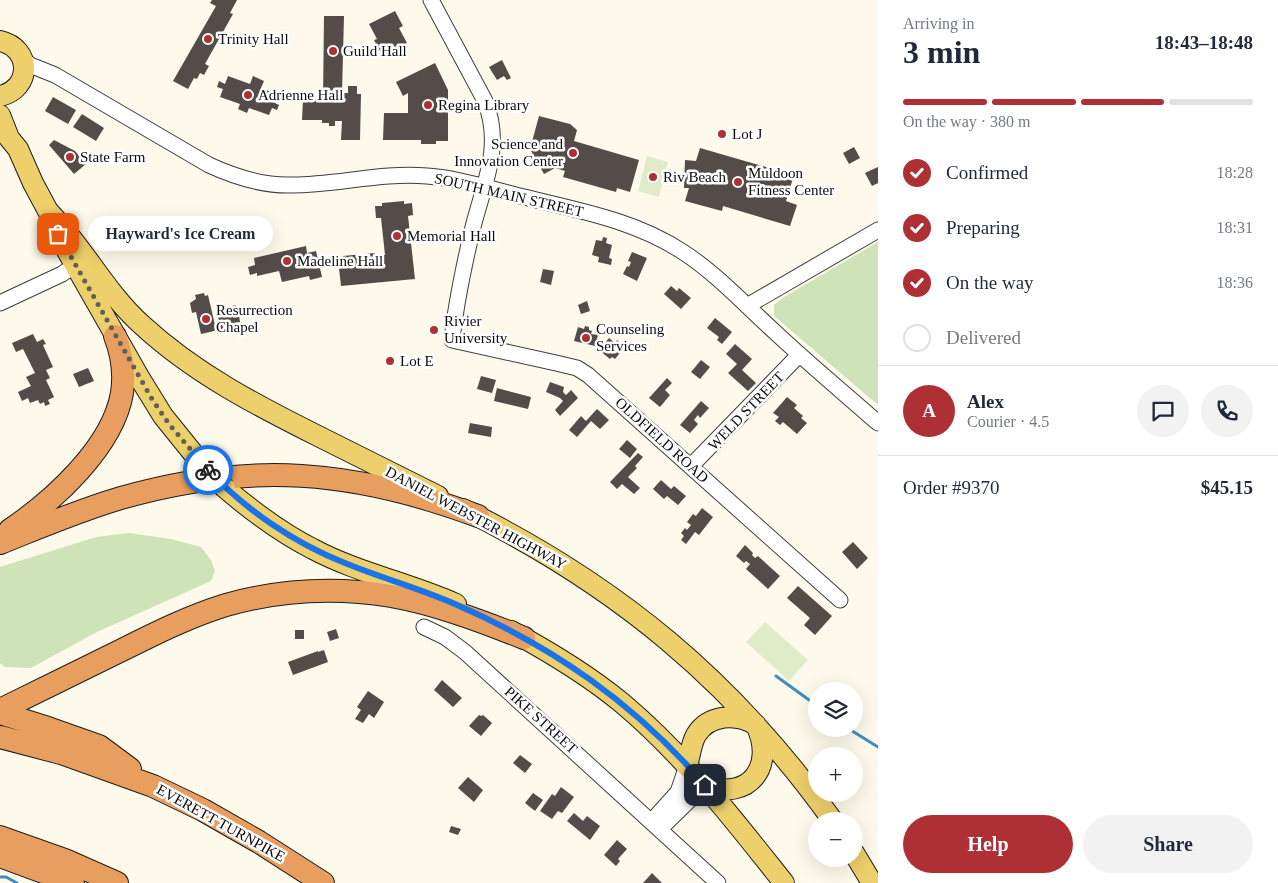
<!DOCTYPE html>
<meta charset="utf-8">
<style>
body{margin:0;font-family:"Times New Roman",serif;background:#f2f2f3;color:#1f2937;height:100vh;display:flex;flex-direction:column;font-size:19px;white-space:nowrap}
*{box-sizing:border-box;margin:0}
p{font-size:16px;color:#747a83}
.icon{flex:none;width:28px;height:28px;fill:none;stroke:currentColor;stroke-width:2;stroke-linecap:round;stroke-linejoin:round}
.map{position:relative;flex:1;overflow:hidden}
.drawer{display:flex;flex-direction:column;background:#fff;width:400px}
.drawer>*{flex:none}
.buttons{position:absolute;left:808px;top:682px;display:grid;gap:10px}
.buttons a{display:grid;place-items:center;width:55px;height:55px;border-radius:50%;background:#fff;box-shadow:0 5px 20px #0002;font-size:25px}
.pin{position:absolute;display:grid;place-items:center;width:42px;height:42px;color:#fff;margin:-21px;border-radius:10px;box-shadow:0 2px 8px #0006}
.courier{position:absolute;display:grid;place-items:center;width:50px;height:50px;margin:-25px;border:4px solid #1a73e8;border-radius:50%;background:#fff;color:#222;box-shadow:0 1px 6px #0007}
.bubble{position:absolute;height:35px;border-radius:18px;background:#fff;box-shadow:0 5px 20px #0002;font-size:16px;font-weight:800;line-height:35px;text-align:center}
.head em{font-style:normal;font-weight:800}
.head div{display:flex;flex-direction:column-reverse}
.head{display:flex;align-items:center;justify-content:space-between;height:85px;padding:0 25px}
h1{font-size:32px;font-weight:800;line-height:38px}
.bar{display:grid;grid-template-columns:repeat(4,1fr);gap:8px 5px;align-content:center;height:60px;padding:0 25px}
.bar i{height:6px;border-radius:4px;background:#e0e1e3}
.bar .on{background:#ae3034}
.bar p{grid-column:span 4}
.line{display:flex;align-items:center;gap:12px;padding:0 25px;border-top:1px solid #e0e1e3}
.line div{flex:1}
.round{display:grid;place-items:center;flex:none;width:52px;height:52px;border-radius:26px;background:#f2f2f3}
ol{padding:0 25px;list-style:none}
li{display:flex;align-items:center;gap:15px;height:55px}
li p{margin-inline-start:auto}
li .icon{padding:5px;border-radius:50%;background:#ae3034;color:#fff;stroke-width:4}
li:last-child{color:#747a83}
li i{width:28px;height:28px;border:2px solid #e0e1e3;border-radius:50%}
.cta{display:flex;gap:10px;margin-top:auto;padding:10px 25px}
.cta a{flex:1;height:58px;border-radius:30px;background:#ae3034;color:#fff;font-size:20px;font-weight:800;line-height:58px;text-align:center}
.cta a+a{background:#f2f2f3;color:#1f2937}
main{display:flex;flex:1;min-height:0}
.map>svg:first-child{display:block}
</style>
<main>
<div class="map">
<svg width="878" height="883" viewBox="0 0 878 883">
<rect width="100%" height="100%" fill="#fdfaeb"/>
<!-- green -->
<path fill="#cee4b8" d="M878 242V405L774 316V305L784 297Z
M129 533 171 539 201 547 211 560 215 571 211 581 97 632 31 668 5 667 0 663V567L96 537Z"/>
<!-- pitch -->
<path fill="#e0ecc9" d="M647 156 668 162 659 197 638 191Z
M765 622 808 660 789 681 746 642Z"/>
<g fill="none" stroke-linecap="round" stroke-linejoin="round">
<!-- stream -->
<path stroke="#418dc1" stroke-width="3" d="M776 676 816 705
M849 729 878 747
M0 877H6L17 883"/>
</g>
<!-- building -->
<path fill="#534c48" d="M212 0H237L230 13 233 14 205 64 209 66 204 75 200 73 197 79 194 78 188 89 173 81 216 6 210 3Z
M395 11 403 26 399 28 407 43 383 56 374 40 377 39 369 24Z
M324 16H344L342 93H348V86H357V94H361L360 140H341L342 121H335V126H329V123H322V120H302L303 99H323Z
M502 60 511 78 507 80 504 76 497 80 489 67Z
M435 63 448 90V141H436V144H421V140H383L384 113H408V93L403 96 396 82Z
M228 76 250 84 253 76 264 81 261 88 276 94 273 102 279 105 277 110 272 108 269 115 249 108 247 113 238 109 240 104 220 97 223 89 217 87 219 81 225 84Z
M53 97 76 110 68 124 45 111Z
M82 114 104 128 96 141 73 127Z
M539 116 570 124 577 130 574 141 639 160 630 192 617 188 616 192 563 177 565 171 555 168 544 174 530 149Z
M54 140 75 151 86 164 74 174 49 145Z
M854 147 860 158 849 164 843 153Z
M700 148 794 175 786 201 797 205 790 226 723 206 722 211 685 201 689 188H684L685 160 696 161Z
M878 167V183L872 186 865 173Z
M404 201V204L412 203 413 215 408 216 415 279 341 286 338 259H343V256L375 253V256L385 255 381 218H376L375 206H382V203Z
M603 237 607 238 606 243 612 245 609 258 612 259 611 265 598 262 599 257 592 255 596 240 602 241Z
M306 246 307 253 316 251 322 277 310 280 309 276 282 282 279 271 257 276V273L250 275 248 267 255 265 254 258Z
M632 252 647 258 637 281 623 274 627 266 629 267 631 262 628 261Z
M543 269 554 271 551 285 540 282Z
M671 286 677 291 679 288 691 298 681 309 664 294Z
M204 293 205 296 208 295 215 325 220 324 216 310 236 305 237 310H240L241 314 239 315 240 322 231 324 232 327 201 334 196 312 192 313 190 303 196 299 195 295Z
M587 301 590 311 581 314 578 305Z
M715 318 732 332 722 344 717 340 719 337 707 328Z
M585 326 589 327V330L592 331 591 334 598 335 595 346 574 341 578 327 584 329Z
M33 334 37 342 43 339 46 344 43 345 53 367 46 370 50 378 46 380 54 397 48 400 50 404 45 406 44 402 40 404 38 400 30 403 28 398 22 401 18 392 31 386 26 377 35 373 23 349 16 352 12 343Z
M609 338 615 343 617 340 625 347 615 359 612 357 610 359 599 350Z
M735 344 752 359 742 370 756 383 748 391 728 373 737 364 726 354Z
M701 360 710 367 700 379 691 372Z
M88 368 94 381 79 387 73 374Z
M481 376 496 380 492 393 477 389Z
M667 378 672 383 665 390 670 395 660 407 649 398Z
M550 382 564 387 563 392 566 395 571 390 578 398 560 416 555 410 563 401 560 398 546 392Z
M497 388 531 397 528 409 494 401Z
M787 397 797 405 794 408 803 416 801 418 807 423 797 434 783 422 780 425 775 421 779 417 773 413Z
M701 401 709 408 700 418 698 415 694 420 698 424 690 433 680 425Z
M597 409 609 420 600 429 591 421 577 437 569 430 581 416 586 421Z
M470 423 492 427 491 437 468 433Z
M627 440 637 449 630 458 619 449Z
M638 453 643 457 635 466 637 468 628 477 640 488 634 494 622 484 617 489 610 482Z
M661 480 671 489 674 486 686 496 678 505 667 496 664 499 653 489Z
M702 508 713 517 699 535 695 532 686 544 681 540 684 536 681 533 685 528 687 530 691 525 687 522 693 514 696 516Z
M853 542 868 558 857 569 842 552Z
M745 545 753 553 752 555 755 558 758 556 780 576 768 589 746 569 750 564 746 561 744 563 736 556Z
M798 586 832 616 815 635 804 625 810 618 787 598Z
M336 629 339 638 330 641 327 632Z
M295 630H304V639H295Z
M324 650 328 662 293 675 288 662 318 651V652Z
M442 680 462 698 453 707 434 690Z
M368 691 384 702 374 718 369 714 363 723 355 719 361 710 357 707Z
M479 715 481 716 483 715 492 723 481 736 469 726Z
M520 755 532 764 525 773 513 763Z
M468 777 483 790 474 802 458 788Z
M561 787 574 797 562 813 558 811 552 819 540 811 552 794 555 796Z
M533 793 543 800 535 811 525 803Z
M574 813 583 821 587 816 600 826 590 840 567 821Z
M451 826 461 829 458 835 449 832Z
M617 840 627 849 618 859 620 861 616 866 604 855Z
M652 873 662 883H643Z"/>
<g fill="none" stroke-linecap="round" stroke-linejoin="round">
<defs>
<path id="minor" d="M431 0 485 101C503 146 484 183 473 227 464 265 456 302 452 340L556 363 577 368 588 375 840 600
M22 58 30 65 55 75 209 165C235 177 263 186 292 185 337 185 382 172 427 176 456 178 484 187 512 194 570 209 631 218 683 252 717 274 746 306 776 333 809 364 844 393 878 423
M0 303 62 274 83 260
M747 306 878 230
M691 466 799 355
M424 627 445 637 465 652 718 883
M651 822 678 792 687 766
M660 829 705 785"/>
<path id="major" d="M0 41C32 48 32 89 0 96
M0 115 9 138 18 149 33 183 48 211 62 242 139 377 163 416 205 468
M48 211C83 246 105 292 142 325 194 373 256 405 318 436 358 456 398 476 438 496
M225 488C252 511 281 533 313 549 358 573 409 583 456 604
M463 509C617 585 733 681 833 821
M511 631C550 652 588 675 622 703 684 755 734 820 784 883
M687 766C690 756 691 744 696 735 709 714 737 713 756 725 776 766 749 802 705 785
M854 853 872 883"/>
<path id="highway" d="M10 530C53 501 113 447 122 393 125 373 122 354 115 336
M0 543C40 527 80 510 121 498 250 461 354 470 478 516
M0 710C41 690 81 670 122 650 156 633 190 616 226 605 279 590 336 587 391 596 436 604 481 621 524 638
M0 713 48 728 99 746 130 769
M0 737 61 753 153 786 203 810 259 842 323 883
M0 837 65 860 117 883
M0 856 73 883"/>
</defs>
<!-- minor casing -->
<use href="#minor" stroke="#3e3e3e" stroke-width="17"/>
<!-- major casing -->
<use href="#major" stroke="#1c1c1c" stroke-width="22"/>
<!-- highway casing -->
<use href="#highway" stroke="#1c1c1c" stroke-width="24"/>
<!-- minor -->
<use href="#minor" stroke="#fff" stroke-width="15"/>
<!-- major -->
<use href="#major" stroke="#edcf6b" stroke-width="20"/>
<!-- highway -->
<use href="#highway" stroke="#e89e5e" stroke-width="22"/>
<defs>
<path id="major-bridge" d="M205 468 225 488"/>
</defs>
<!-- major-bridge casing -->
<use href="#major-bridge" stroke="#1c1c1c" stroke-width="22" stroke-linecap="butt"/>
<!-- major-bridge -->
<use href="#major-bridge" stroke="#edcf6b" stroke-width="20"/>
</g>
<g fill="none" stroke-linecap="round" stroke-linejoin="round">
<!-- done -->
<path stroke="#605f59" stroke-width="5" stroke-dasharray="0 9" d="M58 234 152 399 169 424 208 470"/>
<!-- route -->
<path stroke="#1a73e8" stroke-width="6" d="M208 470C246 510 294 543 345 563 381 578 419 588 455 604 554 647 634 703 705 785"/>
</g>
<!-- markers -->
<g fill="#ae3034" stroke="#fff" stroke-width="2">
<circle cx="208" cy="39" r="5"/>
<circle cx="333" cy="51" r="5"/>
<circle cx="248" cy="95" r="5"/>
<circle cx="428" cy="105" r="5"/>
<circle cx="722" cy="134" r="5"/>
<circle cx="573" cy="153" r="5"/>
<circle cx="70" cy="157" r="5"/>
<circle cx="653" cy="177" r="5"/>
<circle cx="738" cy="182" r="5"/>
<circle cx="397" cy="236" r="5"/>
<circle cx="287" cy="261" r="5"/>
<circle cx="206" cy="319" r="5"/>
<circle cx="434" cy="330" r="5"/>
<circle cx="586" cy="338" r="5"/>
<circle cx="390" cy="361" r="5"/>
</g>
<g text-anchor="middle" dominant-baseline="central" stroke-width="5" stroke-linejoin="round" paint-order="stroke">
<!-- poi labels -->
<g font-size="15" fill="#0b0b0b" stroke="#fff" text-anchor="start">
<text x="218" y="39">Trinity Hall</text>
<text x="343" y="51">Guild Hall</text>
<text x="258" y="95">Adrienne Hall</text>
<text x="438" y="105">Regina Library</text>
<text x="732" y="134">Lot J</text>
<text x="563" y="144" text-anchor="end">Science and<tspan x="563" dy="17">Innovation Center</tspan></text>
<text x="80" y="157">State Farm</text>
<text x="748" y="173">Muldoon<tspan x="748" dy="17">Fitness Center</tspan></text>
<text x="663" y="177">Riv Beach</text>
<text x="407" y="236">Memorial Hall</text>
<text x="297" y="261">Madeline Hall</text>
<text x="216" y="310">Resurrection<tspan x="216" dy="17">Chapel</tspan></text>
<text x="444" y="321">Rivier<tspan x="444" dy="17">University</tspan></text>
<text x="596" y="329">Counseling<tspan x="596" dy="17">Services</tspan></text>
<text x="400" y="361">Lot E</text>
</g>
<!-- street labels -->
<g font-size="15" fill="#0b0b0b" stroke="#fff">
<text transform="translate(509 195) rotate(13)">SOUTH MAIN STREET</text>
<text transform="translate(746 411) rotate(-46)">WELD STREET</text>
<text transform="translate(662 440) rotate(42)">OLDFIELD ROAD</text>
<text transform="translate(476 518) rotate(28)">DANIEL WEBSTER HIGHWAY</text>
<text transform="translate(541 720) rotate(42)">PIKE STREET</text>
<text transform="translate(221 823) rotate(29)">EVERETT TURNPIKE</text>
</g>
</g>
</svg>
<div class="buttons">
<a><svg class="icon" aria-label="layers" viewBox="0 0 24 24"><path d="M12 4l9 5-9 5-9-5zM3 14l9 5 9-5"/></svg></a>
<a>+</a>
<a>−</a>
</div>
<div class="pin" style="left:58px;top:234px;background:#ea580c"><svg class="icon" aria-label="bag" viewBox="0 0 24 24"><path d="M5 8h14l-1 12H6zM9 8a3 3 0 0 1 6 0"/></svg></div>
<div class="pin" style="left:705px;top:785px;background:#1f2937"><svg class="icon" aria-label="home" viewBox="0 0 24 24"><path d="M3 11l9-7 9 7M6 9v11h12V9"/></svg></div>
<div class="courier" style="left:208px;top:470px"><svg class="icon" aria-label="bike" viewBox="0 0 24 24"><circle cx="6" cy="16" r="4"/><circle cx="18" cy="16" r="4"/><path d="M6 16l4-8h5l3 8M10 8l3 8H6M13 5h3"/></svg></div>
<div class="bubble" style="left:88px;top:216px;width:185px">Hayward's Ice Cream</div>
</div>
<section class="drawer">
<div class="head"><div><h1>3 min</h1><p>Arriving in</p></div><em>18:43–18:48</em></div>
<div class="bar"><i class="on"></i><i class="on"></i><i class="on"></i><i></i><p>On the way · 380 m</p></div>
<ol>
<li><svg class="icon" aria-label="check" viewBox="0 0 24 24"><path d="M5 12l5 5 9-10"/></svg>Confirmed<p>18:28</p></li>
<li><svg class="icon" aria-label="check" viewBox="0 0 24 24"><path d="M5 12l5 5 9-10"/></svg>Preparing<p>18:31</p></li>
<li><svg class="icon" aria-label="check" viewBox="0 0 24 24"><path d="M5 12l5 5 9-10"/></svg>On the way<p>18:36</p></li>
<li><i></i>Delivered</li>
</ol>
<div class="line" style="height:90px"><b class="round" style="background:#ae3034;color:#fff">A</b><div><b>Alex</b><p>Courier · 4.5</p></div><a class="round"><svg class="icon" aria-label="chat" viewBox="0 0 24 24"><path d="M4 5h16v11H9l-5 4z"/></svg></a><a class="round"><svg class="icon" aria-label="phone" viewBox="0 0 24 24"><path d="M5 4h4l2 5-3 2q2 4 5 5l2-3 5 2v4C11 20 4 13 5 4z"/></svg></a></div>
<div class="line" style="height:65px"><div>Order #9370</div><b>$45.15</b></div>
<div class="cta"><a>Help</a><a>Share</a></div>
</section>
</main>
